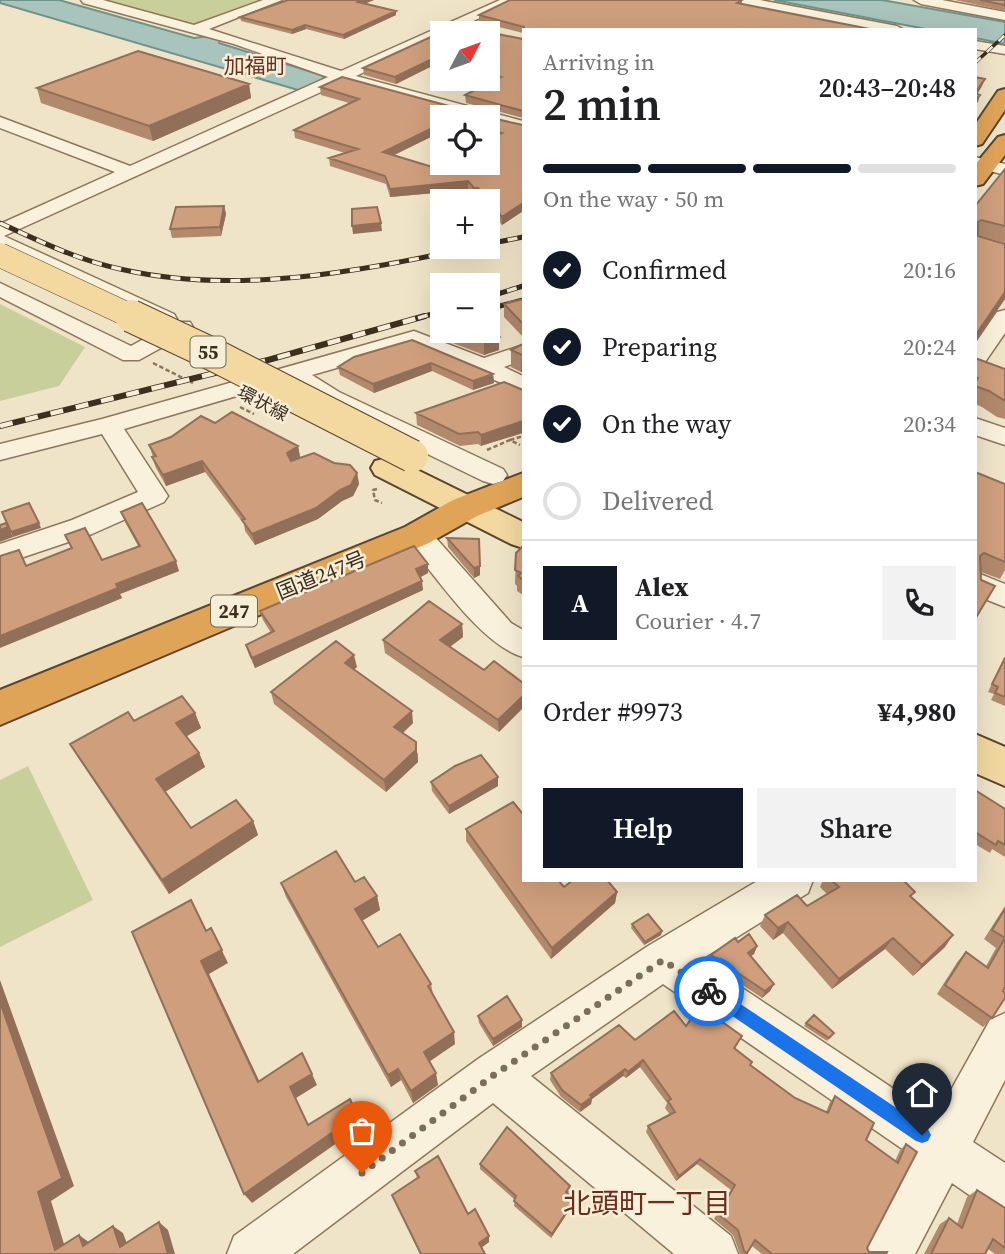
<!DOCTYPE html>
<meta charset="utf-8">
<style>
body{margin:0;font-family:"Source Serif 4","Noto Sans JP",serif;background:#f2f2f2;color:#202124;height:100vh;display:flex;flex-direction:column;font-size:26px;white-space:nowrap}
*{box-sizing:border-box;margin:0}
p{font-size:23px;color:#757577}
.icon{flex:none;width:38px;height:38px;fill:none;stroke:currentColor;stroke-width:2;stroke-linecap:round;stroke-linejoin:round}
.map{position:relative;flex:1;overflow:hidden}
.drawer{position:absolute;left:522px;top:28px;width:455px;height:854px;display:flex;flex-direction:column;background:#fff;border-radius:0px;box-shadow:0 7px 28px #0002}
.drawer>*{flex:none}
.needle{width:46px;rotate:49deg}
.controls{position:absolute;left:430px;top:21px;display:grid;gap:14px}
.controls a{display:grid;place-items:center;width:70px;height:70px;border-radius:0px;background:#fff;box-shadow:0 7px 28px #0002;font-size:35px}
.pin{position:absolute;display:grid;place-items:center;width:60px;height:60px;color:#fff;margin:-72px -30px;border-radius:50% 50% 50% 0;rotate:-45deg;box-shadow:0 0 7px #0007}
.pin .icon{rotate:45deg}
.courier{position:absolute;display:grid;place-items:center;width:70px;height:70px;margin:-35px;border:5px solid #1a73e8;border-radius:50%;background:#fff;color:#222;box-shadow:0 2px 9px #0007}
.headline em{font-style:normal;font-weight:600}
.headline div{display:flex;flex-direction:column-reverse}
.headline{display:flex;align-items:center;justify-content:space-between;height:119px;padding:0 21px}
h1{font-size:46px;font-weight:600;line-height:52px}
.bar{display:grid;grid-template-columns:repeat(4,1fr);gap:10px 7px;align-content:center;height:84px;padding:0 21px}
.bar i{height:9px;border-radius:5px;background:#e0e0e0}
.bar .on{background:#111827}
.bar p{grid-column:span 4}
.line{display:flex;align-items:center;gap:18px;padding:0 21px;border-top:2px solid #e0e0e0}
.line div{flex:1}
.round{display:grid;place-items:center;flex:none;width:74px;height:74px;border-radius:0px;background:#f2f2f2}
ol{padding:0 21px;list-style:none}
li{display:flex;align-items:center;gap:21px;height:77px}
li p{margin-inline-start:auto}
li .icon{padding:7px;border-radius:50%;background:#111827;color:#fff;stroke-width:4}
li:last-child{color:#757577}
li i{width:38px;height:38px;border:4px solid #e0e0e0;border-radius:50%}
.button{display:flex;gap:14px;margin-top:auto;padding:14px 21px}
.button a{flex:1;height:80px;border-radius:0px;background:#111827;color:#fff;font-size:28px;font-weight:600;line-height:80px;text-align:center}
.button a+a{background:#f2f2f2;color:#202124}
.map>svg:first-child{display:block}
</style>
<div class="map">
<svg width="1005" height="1254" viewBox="0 0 1005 1254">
<rect width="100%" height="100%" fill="#f0e4c8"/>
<!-- green -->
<path fill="#c9cf9b" d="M98 0H267L201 24H188Z
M0 304 85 347 59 386 0 401Z
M28 766 93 900 0 947V780Z"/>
<!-- water -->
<path fill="#a9c4bc" stroke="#6f938a" stroke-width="2" d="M0 0H59L194 38 209 36 220 39 219 43 321 75 327 80 307 89 298 90 0 3Z
M774 0H882L1005 22V44L975 38V30H931Z"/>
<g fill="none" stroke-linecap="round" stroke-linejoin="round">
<defs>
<path id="minor" d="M81 0H103L194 25 263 0H282L209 29 341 71 500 0H518L356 76 523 121V131L488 122V117H472L343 82 4 236 174 314 177 319 175 322H190L193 327 190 332 139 360H123L0 297V283L131 346 169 325 158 324 0 249V224L115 172 0 128V117L130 166 328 77 234 44 83 3Z
M732 0H760L897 26 904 30H874L739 4Z
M914 0H942L1005 12V20L921 4Z
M975 41 1005 46V54L975 49Z
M975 157 1005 164V175L975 167Z
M1005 310V333L983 365 975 367V344L997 312Z
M414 331 484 358 523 345V360L504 367 523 376V392L413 346 312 375 339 392 503 469 507 475 503 481 493 484 483 481 321 402 308 391 288 381 124 429 168 496 164 502 92 534 0 565V544L72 520 138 492 102 434 0 460V444L102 419Z
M975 418 1005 428V445L975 435Z
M417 525 427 528 511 623 523 630V657C481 645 436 576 407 542L403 535 407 528Z
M975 572 1005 584V607L975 595Z
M759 880H813L808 893 700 960 936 1117 990 1020 1005 1013V1080L973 1142 1005 1163V1215L988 1208 952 1183 915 1254H863L914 1157 663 984 531 1076 731 1236 738 1254H674L493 1103 293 1254H227L234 1236 478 1059 648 946Z"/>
<path id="major" d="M387 458 399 461 523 522V548L511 544 375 475 371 468 375 461Z
M975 734 1005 747V786L975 773Z"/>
<path id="highway" d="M1005 89V110L982 144 975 146V125L998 91Z
M1005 135V155L983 184 975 186V165L998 137Z
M523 473V497L477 516 429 543 0 725V690L405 527 453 500Z"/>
</defs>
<!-- minor casing -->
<use href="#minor" stroke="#8d765c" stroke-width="3"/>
<!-- major casing -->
<use href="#major" stroke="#5b4430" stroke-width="4"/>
<!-- highway casing -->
<use href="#highway" stroke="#5b4430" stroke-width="4"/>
<!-- path -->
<path stroke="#8d765c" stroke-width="2.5" stroke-dasharray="4.5 2.5" stroke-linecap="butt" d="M153 363 193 383
M240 407 254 414
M510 440 523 436
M487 450 510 440 520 445
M377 489 373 490 375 500 382 503"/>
<!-- minor -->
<use href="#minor" fill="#faf1dc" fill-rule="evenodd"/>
<!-- major -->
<use href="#major" fill="#f3d9a0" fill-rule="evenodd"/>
<!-- highway -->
<use href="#highway" fill="#e0a458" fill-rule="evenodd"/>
<defs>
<path id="rail-far2" d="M975 63 1005 35"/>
<path id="rail-far1" d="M0 223C39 241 78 260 120 269 238 296 358 271 475 247
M488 244 523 237
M488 297 523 286
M488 309 523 300
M418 318 443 311"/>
<path id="rail" d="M0 426 268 360 425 316"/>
</defs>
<!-- rail-far2 casing -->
<use href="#rail-far2" stroke="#3d2e20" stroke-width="3.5"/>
<!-- rail-far1 casing -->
<use href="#rail-far1" stroke="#3d2e20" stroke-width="5"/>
<!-- rail casing -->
<use href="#rail" stroke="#3d2e20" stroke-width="6"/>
<!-- rail-far2 -->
<use href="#rail-far2" stroke="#f7eed8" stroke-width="2.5" stroke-dasharray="8" stroke-linecap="butt"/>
<!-- rail-far1 -->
<use href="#rail-far1" stroke="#f7eed8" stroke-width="3.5" stroke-dasharray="10" stroke-linecap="butt"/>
<!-- rail -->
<use href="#rail" stroke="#f7eed8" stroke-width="4.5" stroke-dasharray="13" stroke-linecap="butt"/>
<defs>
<path id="major-bridge-far1" d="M0 255 135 318"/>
<path id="major-bridge" d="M131 316 214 355 412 456"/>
</defs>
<!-- major-bridge-far1 casing -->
<use href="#major-bridge-far1" stroke="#5b4430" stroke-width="25" stroke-linecap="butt"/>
<!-- major-bridge casing -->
<use href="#major-bridge" stroke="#5b4430" stroke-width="34" stroke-linecap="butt"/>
<!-- major-bridge-far1 -->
<use href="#major-bridge-far1" stroke="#f3d9a0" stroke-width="24"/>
<!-- major-bridge -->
<use href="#major-bridge" stroke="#f3d9a0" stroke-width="32"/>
</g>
<!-- wall -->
<path fill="#b2896c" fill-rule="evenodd" d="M288 0H374L364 4 396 11V15L344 39 306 29 292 34 241 21 240 17Z
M742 0V4L875 30H523V33L479 22V15Z
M955 0H1005V11Z
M459 25 485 28 487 32 523 39V118L466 103 465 95 491 82 476 79H488V33H443V70L430 67 396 84 364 75 363 68 444 31 445 28Z
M249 84 251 98 153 141 41 103 37 88Z
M320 87 487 117 523 125V211L502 225 488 208V201H483L478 196 474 197 468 190 390 197 386 184 330 166 329 158 345 153 295 138 294 130 349 103 321 95ZM443 117H488V137L493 138 448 165 429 166 394 155 443 131Z
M1005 169V243L978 235 1005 244V299L975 342V206Z
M224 206 226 214 221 236 172 238 170 229Z
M523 299V337L504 317V304Z
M443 321V331H484L499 350 484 355 437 337 436 324Z
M412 340 493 374 494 383 473 390 432 371 374 393 340 375 338 367Z
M523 344V372H521L511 367V350Z
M975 358 1005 369V419L997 417 982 407 975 404Z
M504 382 481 446 478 444 460 446 417 425 416 413Z
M215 423 298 446 300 457 298 459 334 463 357 473 359 484 353 496 342 501 318 519 255 545 245 531 244 524 205 472 166 486 156 468 152 457H153L149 445Z
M975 472 1005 484V570L1000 579 981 572V580L995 586 975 621Z
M121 512 179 571 120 594 122 598 94 610 26 566 72 549 102 560 138 546 125 522Z
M447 538 480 575 474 578 448 547Z
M523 546V595L517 591V586L515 584 516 553Z
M428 564V573L420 577 423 590 255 668 249 655 246 645 271 633 263 620 260 611Z
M462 624 463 637 450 647 484 670 523 683 499 732 385 653 383 640Z
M1005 656V706L991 700 994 694 988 692Z
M357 667 354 669 413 723 403 733 418 754V762L386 792 274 704 271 692Z
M195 713 201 728 186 736 199 753 205 767 165 792 191 828 253 821 258 835 169 894 79 759 70 744 134 721Z
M431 782 498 786 449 814 432 791Z
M975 790 1005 809V857L992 849 990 853 975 844Z
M466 829 523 880 564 887 617 892 615 903 551 959 466 841Z
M823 880H903L911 897 945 947 913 976 885 949 832 989 783 933 773 940 760 926 765 915 807 906 827 894 820 887Z
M355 882 377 896 380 910 362 921 378 947 431 984 433 994 455 1044 429 1061 438 1085 413 1103 401 1080 391 1087 286 897 281 883Z
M1005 906V987L992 1018 983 1027 937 994 958 961 966 952 986 966 996 948 984 939Z
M632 924 662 931 661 935 644 945 631 928Z
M738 942 757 946 754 954 750 956 774 984 770 991 762 998 709 962 711 955Z
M478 1016 522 1020V1027L493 1046 479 1023Z
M806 1023 834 1033 827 1041 804 1026Z
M686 1026 738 1044 735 1049 750 1065 795 1098 826 1112 830 1102 835 1096 866 1140 895 1161 900 1150 906 1144 867 1248 869 1252 886 1254H762L752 1246 747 1254H740L733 1235 714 1219 731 1190 697 1164 676 1181 646 1132 648 1126 670 1115 665 1108 667 1103 640 1067 626 1078 623 1076 592 1099 591 1104 580 1112 561 1097 550 1080 551 1073 635 1040Z
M480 1164 569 1191 568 1193 575 1199 574 1203 551 1238 514 1206 515 1200 480 1169Z
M415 1171 468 1214 489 1236V1242L481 1247 485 1254H420L392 1195 417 1178Z
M977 1190 1005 1208V1254H995L988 1249 985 1254H924L940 1224 949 1218 957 1224 967 1197Z"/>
<!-- shaded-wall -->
<path fill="#916f58" d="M364 0H374L359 6 358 2Z
M396 11V15L344 39 343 35Z
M305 25 306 29 292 34V30Z
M430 60V67L396 84 395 77Z
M985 79 982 86 975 98V93Z
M249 84 251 98 153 141 149 126Z
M980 95 978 102 975 105V100Z
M443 123V131L384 160 383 152Z
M468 181V190L390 197V189Z
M474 188H478V196L474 197Z
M523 203V211L502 225V217Z
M224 206 226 214 221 236 220 227Z
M381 223 382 231 353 234 352 226Z
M1005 292V299L975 342V336Z
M499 337V350L484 355V342Z
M523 354V372H521L522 355Z
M431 363 432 371 374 393 373 384Z
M493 374 494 383 473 390V381Z
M523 421V433L481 446V435Z
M298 446 300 457 289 464 287 453Z
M202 461 205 472 166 486 163 475Z
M357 473 359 484 353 496 342 501 318 519 255 545 252 534Z
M39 523 41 528 13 537 11 532Z
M8 527 13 537 0 542V530Z
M176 561 179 571 120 594 122 598 0 648V636L116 584Z
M428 564V573L417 579 416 569Z
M480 566V575L474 578V568Z
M422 581 423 590 255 668 252 658Z
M462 624 463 637 441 653 440 640Z
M354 655 357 667 347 675 345 663Z
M523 696V708L499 732 498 720Z
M412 711 413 723 396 739 394 727Z
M195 713 201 728 182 739 176 723Z
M416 742 418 762 386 792 384 780Z
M199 753 205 767 163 793 156 779Z
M498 777V786L449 814V806Z
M253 821 258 835 169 894 162 880Z
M617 892 615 903 551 959 552 948Z
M377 896 380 910 358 923 355 909Z
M788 922 783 933 773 940 778 928Z
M211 928 228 963 209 974 265 1093 258 1082 201 961Z
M662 931 661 935 644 945 645 942Z
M953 935 945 947 913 976 922 965Z
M893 938 885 949 832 989 839 979Z
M757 946 754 954 744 961 748 953Z
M0 980 74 1186 51 1201 67 1254 55 1250 38 1192 0 1002Z
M774 984 770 991 762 998 765 991Z
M522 1020V1027L493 1046V1039Z
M454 1032 455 1044 426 1064 424 1052Z
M643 1060 640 1067 626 1078 628 1072Z
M398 1069 401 1080 391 1087 388 1075Z
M625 1069 623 1076 592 1099 591 1104 580 1112 581 1105 590 1095Z
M436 1073 438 1085 413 1103 411 1091Z
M312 1074 317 1085 296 1098 290 1087Z
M362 1127 366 1137 346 1152 342 1142Z
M336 1130 341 1140 252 1203 244 1194Z
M700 1159 697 1164 676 1181 679 1176Z
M575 1199 574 1203 551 1238 552 1234Z
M159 1222 168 1230 175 1254H168Z
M113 1226 123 1233 131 1254 120 1247Z
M79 1235 90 1243 83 1246Z
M489 1236V1242L480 1249 479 1243Z"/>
<!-- building -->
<path fill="#cf9f7d" stroke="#916f58" stroke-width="2" fill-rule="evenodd" d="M288 0H364L358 2 396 11 343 35 305 25 292 30 240 17Z
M510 0H742L737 3 875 30H524V27L479 15Z
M980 0H1005V5Z
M459 25 485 28 487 32 523 39V111L465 95 501 77 488 74V33H443V63L430 60 395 77 363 68 444 31 445 28Z
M138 51 249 84 149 126 37 88Z
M342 77 471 112H485L487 117 523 125V203L502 217 478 188H474L468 181 390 189 385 176 329 158 358 149 294 130 359 99 320 87ZM443 117H488V129L502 133 488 141V163H451L448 165 429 166 383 152 443 123Z
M975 77 985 79 975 93 980 95 975 100Z
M1005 169V226L981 220 978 222V236L1005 244V292L975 336V206Z
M224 206 220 227 170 229 176 207Z
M377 207 381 223 352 226V209Z
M523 299V324L504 304Z
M443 321V326L436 324Z
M455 331H484L499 337 484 342Z
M412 340 493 374 473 381 431 363 373 384 338 367 354 357Z
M523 344V354L522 355 511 350Z
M975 358 1005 369V401L989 391 975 386V383L978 378 975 377Z
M504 382 523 390V421L481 435 478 432 459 434 416 413Z
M232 412 298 446 287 453 291 461 314 453 334 463 350 465 357 473 351 485 340 490 316 508 252 534 242 520 245 519 202 461 163 475 152 457 156 456 149 445 171 437 201 416 215 423Z
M975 472 1005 484V562L984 553 980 556 981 580 995 586 975 619Z
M29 503 39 523 11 532 2 512Z
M142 503 176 561 116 584 118 588 0 636V556L19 550 26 566 72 548 65 535 85 528 102 560 140 546 121 512Z
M6 523 8 527 0 530V525Z
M447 538 479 539 480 566 474 568Z
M414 546 428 564 416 569 422 581 252 658 246 645 274 631 260 611Z
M523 546V580L518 576 521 573 515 570 516 553Z
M429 601 462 624 440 640 484 670 494 661 523 683V696L498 720 383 640Z
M336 641 354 655 345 663 412 711 394 727 416 742V750L384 780 271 692Z
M1005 658V697L995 693 998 687 992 684Z
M182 696 195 713 176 723 199 753 156 779 191 828 236 800 253 821 162 880 70 744 128 712 134 721Z
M481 755 498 777 449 806 431 782 455 766Z
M975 790 1005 809V845L998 841 996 845 975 832Z
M513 802 523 814V880H558L564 887 573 880H607L617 892 552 948 466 829Z
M336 851 355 882 364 877 377 896 355 909 378 947 400 934 431 984 428 986 454 1032 424 1052 436 1073 411 1091 398 1069 388 1075 281 883Z
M831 880H903L915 892 910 896 953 935 922 965 893 938 839 979 788 922 778 928 765 915 797 895 807 906 839 887Z
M191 900 206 931 211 928 222 950 201 961 258 1082 302 1053 312 1074 290 1087 308 1125 350 1099 362 1127 342 1142 336 1130 244 1194 132 932Z
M1005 909V987L1003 991 1005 993V998L992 1018 945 985 966 952 988 968 1005 938 992 930Z
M648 914 662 931 645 942 632 924Z
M749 934 757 946 748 953 774 984 765 991 711 955 735 938 738 942Z
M507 996 522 1020 493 1039 478 1016Z
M0 1002 62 1178 38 1192 55 1250 79 1235 83 1246 113 1226 120 1247 159 1222 168 1254H0Z
M700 1006 742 1036 734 1048 752 1062 750 1065 795 1098 828 1113 835 1096 874 1123 866 1140 898 1163 906 1144 917 1152 867 1248 869 1252H887L886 1254H772L755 1240 747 1253 744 1251 738 1230 718 1214 735 1185 700 1159 679 1176 648 1126 675 1112 668 1101 671 1099 643 1060 628 1072 625 1069 590 1095 592 1097 581 1105 562 1090 551 1073 619 1025 635 1040 674 1011 686 1026Z
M814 1015 834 1033 829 1038 806 1023Z
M507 1127 570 1186 566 1192 575 1199 552 1234 514 1201 516 1196 480 1164Z
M438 1156 468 1214 475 1209 489 1236 479 1243 485 1254H421L392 1195 419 1177 415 1171Z
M977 1190 1005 1208V1248L993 1239 985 1254H931L949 1218 962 1228Z"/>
<!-- route -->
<path fill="#1a73e8" d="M709 983 928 1129 931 1135 928 1141 922 1143 916 1141 703 996 701 991 703 985Z"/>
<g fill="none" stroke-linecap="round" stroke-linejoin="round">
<!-- done -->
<path stroke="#7c6e5b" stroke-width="7" stroke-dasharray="0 12.6" d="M362 1173 494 1075 663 960 709 991"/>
</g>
<g text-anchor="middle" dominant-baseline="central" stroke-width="5" stroke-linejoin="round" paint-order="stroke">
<!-- far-street labels -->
<g font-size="18" fill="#3d2e20" stroke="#f7eed8">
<text transform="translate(263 403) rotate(28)">環状線</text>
</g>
<!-- shield labels -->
<g fill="#f7eed8" stroke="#756857" stroke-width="2">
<rect x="190.5" y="336.5" width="35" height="31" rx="5"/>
<rect x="211" y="595.5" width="46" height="31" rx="5"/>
</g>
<g font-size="19" font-weight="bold" fill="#3d2e20">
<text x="208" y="352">55</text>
<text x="234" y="611">247</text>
</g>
<!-- far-quarter labels -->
<g font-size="21" fill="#6b2e1e" stroke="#f7eed8">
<text x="255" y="65">加福町</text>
</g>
<!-- street labels -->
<g font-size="21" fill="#3d2e20" stroke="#f7eed8">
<text transform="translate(321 575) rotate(-22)">国道247号</text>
</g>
<!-- near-neighbourhood labels -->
<g font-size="28" fill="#6b2e1e" stroke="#f7eed8">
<text x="647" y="1203">北頭町一丁目</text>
</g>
</g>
</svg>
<div class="controls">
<a><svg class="needle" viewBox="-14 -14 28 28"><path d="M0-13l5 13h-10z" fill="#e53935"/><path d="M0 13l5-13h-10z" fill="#757577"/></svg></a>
<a><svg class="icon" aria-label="locate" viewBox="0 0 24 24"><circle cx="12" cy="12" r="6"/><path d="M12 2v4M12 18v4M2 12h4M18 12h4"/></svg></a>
<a>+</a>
<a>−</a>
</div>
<div class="pin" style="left:362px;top:1173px;background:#ea580c"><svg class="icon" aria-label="bag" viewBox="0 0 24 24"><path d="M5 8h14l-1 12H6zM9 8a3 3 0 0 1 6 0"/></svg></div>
<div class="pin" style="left:922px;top:1135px;background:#1f2937"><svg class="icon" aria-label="home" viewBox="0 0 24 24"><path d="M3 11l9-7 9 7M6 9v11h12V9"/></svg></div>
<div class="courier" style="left:709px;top:991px"><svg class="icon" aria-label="bike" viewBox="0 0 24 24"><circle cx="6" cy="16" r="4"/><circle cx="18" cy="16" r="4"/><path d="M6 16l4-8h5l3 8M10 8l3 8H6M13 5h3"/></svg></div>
<section class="drawer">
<div class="headline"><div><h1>2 min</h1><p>Arriving in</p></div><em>20:43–20:48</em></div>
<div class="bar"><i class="on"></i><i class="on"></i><i class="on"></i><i></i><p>On the way · 50 m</p></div>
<ol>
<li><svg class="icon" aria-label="check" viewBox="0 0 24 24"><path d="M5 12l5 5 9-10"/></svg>Confirmed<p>20:16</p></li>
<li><svg class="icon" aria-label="check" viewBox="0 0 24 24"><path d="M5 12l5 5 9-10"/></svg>Preparing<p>20:24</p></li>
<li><svg class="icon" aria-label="check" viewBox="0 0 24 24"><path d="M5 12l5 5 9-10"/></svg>On the way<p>20:34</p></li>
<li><i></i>Delivered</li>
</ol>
<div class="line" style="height:126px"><b class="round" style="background:#111827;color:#fff">A</b><div><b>Alex</b><p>Courier · 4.7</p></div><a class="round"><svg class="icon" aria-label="phone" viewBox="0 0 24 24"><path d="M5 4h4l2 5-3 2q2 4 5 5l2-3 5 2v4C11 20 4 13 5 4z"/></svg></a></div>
<div class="line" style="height:91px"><div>Order #9973</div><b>¥4,980</b></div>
<div class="button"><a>Help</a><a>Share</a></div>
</section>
</div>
